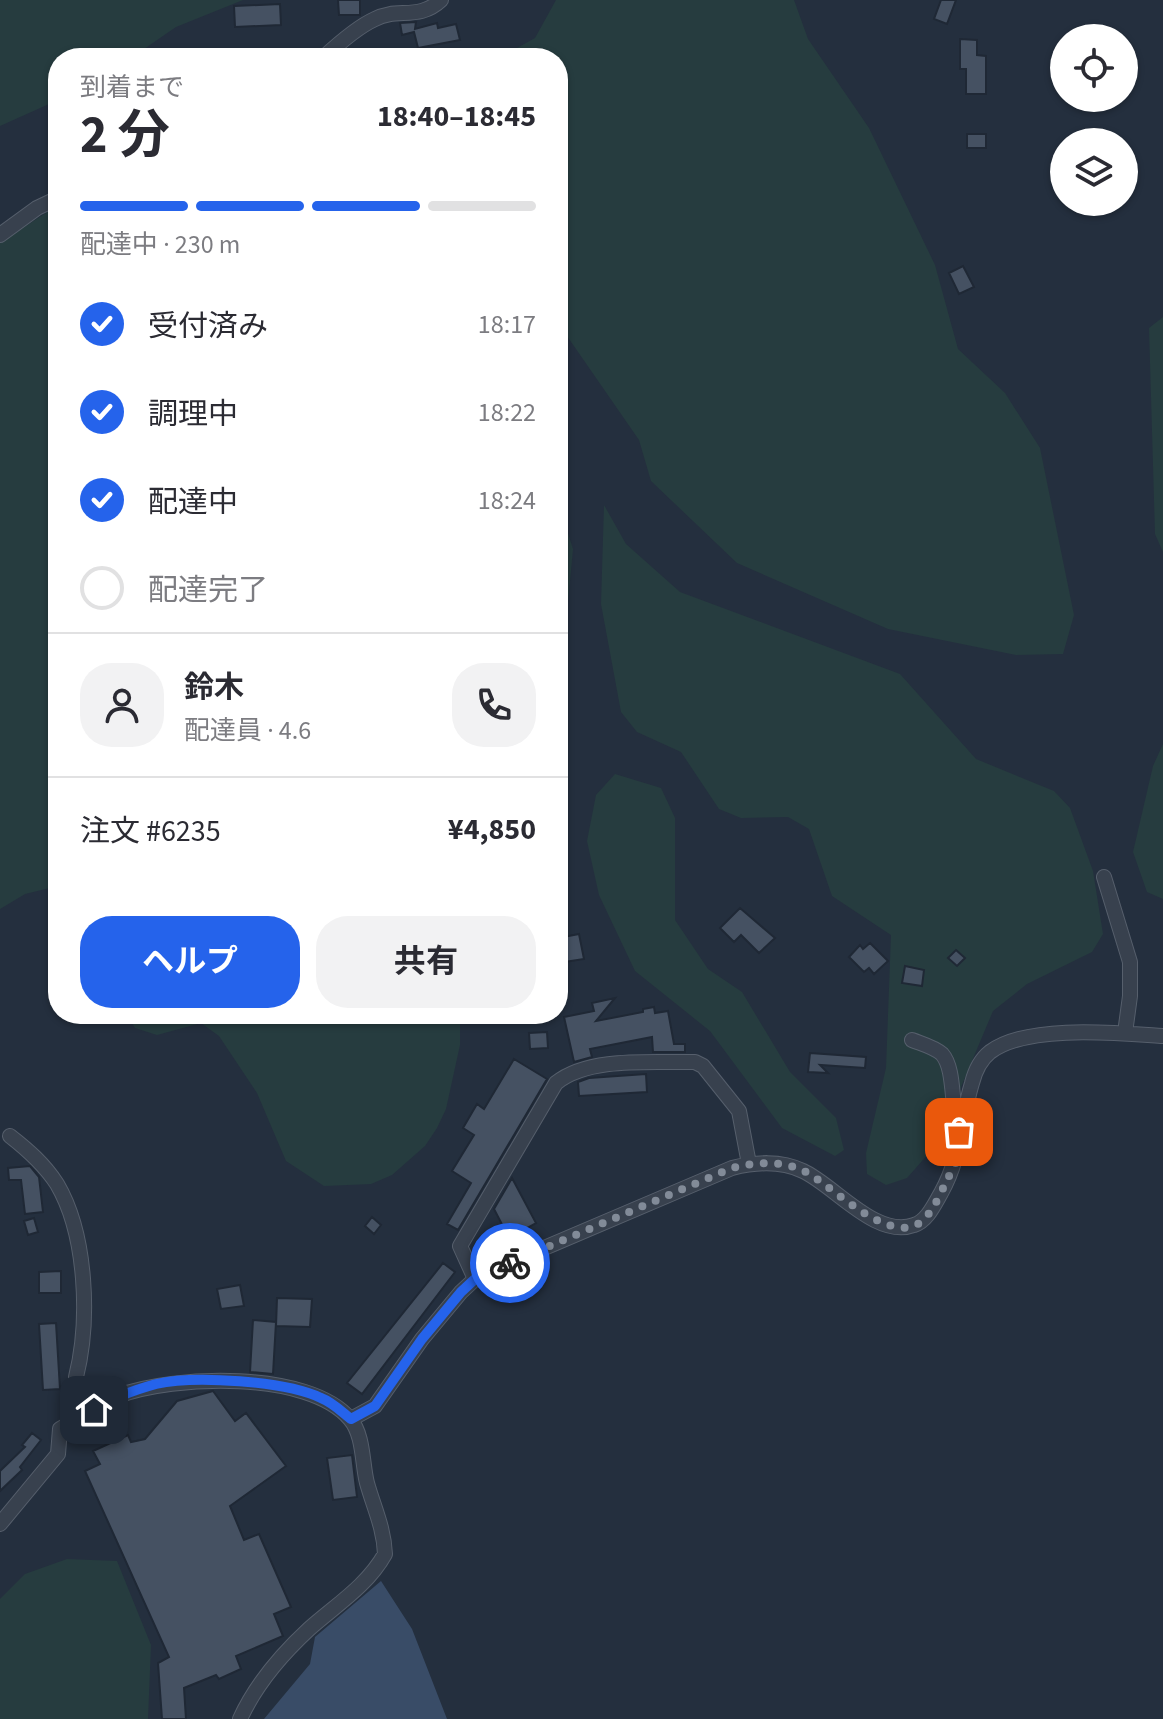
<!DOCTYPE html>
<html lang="ja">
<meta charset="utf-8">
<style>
body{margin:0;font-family:"Source Sans 3","Noto Sans JP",sans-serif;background:#f2f2f3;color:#2b2b33;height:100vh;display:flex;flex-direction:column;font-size:30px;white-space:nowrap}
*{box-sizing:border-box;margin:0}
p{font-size:26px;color:#7c7c81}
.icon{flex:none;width:44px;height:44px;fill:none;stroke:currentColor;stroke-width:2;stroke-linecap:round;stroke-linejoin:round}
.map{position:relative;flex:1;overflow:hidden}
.drawer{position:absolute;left:48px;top:48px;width:520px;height:976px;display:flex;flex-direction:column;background:#fff;border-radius:32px;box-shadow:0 2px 6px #0004}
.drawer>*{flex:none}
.controls{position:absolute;left:1050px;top:24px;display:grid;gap:16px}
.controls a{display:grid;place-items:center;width:88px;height:88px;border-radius:50%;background:#fff;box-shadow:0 2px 6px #0004;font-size:40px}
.pin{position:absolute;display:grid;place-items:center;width:68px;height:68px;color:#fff;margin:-34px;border-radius:16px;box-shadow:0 4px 12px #0006}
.courier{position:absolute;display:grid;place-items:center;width:80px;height:80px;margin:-40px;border:6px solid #2563eb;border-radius:50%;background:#fff;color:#222;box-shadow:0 2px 10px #0007}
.summary em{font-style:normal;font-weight:700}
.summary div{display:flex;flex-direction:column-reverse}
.summary{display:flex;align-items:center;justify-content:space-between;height:136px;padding:0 32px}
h1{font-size:52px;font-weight:700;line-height:60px}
.bar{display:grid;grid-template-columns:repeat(4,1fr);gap:12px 8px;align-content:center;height:96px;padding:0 32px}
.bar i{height:10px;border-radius:6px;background:#e1e1e2}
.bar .on{background:#2563eb}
.bar p{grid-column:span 4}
.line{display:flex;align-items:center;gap:20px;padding:0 32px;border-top:2px solid #e1e1e2}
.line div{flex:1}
.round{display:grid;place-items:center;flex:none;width:84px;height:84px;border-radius:32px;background:#f2f2f3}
ol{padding:0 32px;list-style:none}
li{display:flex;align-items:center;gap:24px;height:88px}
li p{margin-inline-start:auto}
li .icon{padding:8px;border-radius:50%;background:#2563eb;color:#fff;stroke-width:4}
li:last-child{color:#7c7c81}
li i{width:44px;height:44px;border:4px solid #e1e1e2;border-radius:50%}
.button{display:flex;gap:16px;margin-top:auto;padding:16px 32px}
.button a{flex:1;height:92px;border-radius:32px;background:#2563eb;color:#fff;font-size:32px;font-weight:700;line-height:92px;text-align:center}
.button a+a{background:#f2f2f3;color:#2b2b33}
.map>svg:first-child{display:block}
</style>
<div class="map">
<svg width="1163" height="1719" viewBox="0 0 1163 1719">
<rect width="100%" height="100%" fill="#242f3e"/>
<!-- green -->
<path fill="#263c3f" d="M0 0H243L176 27 131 58H58V100L0 126Z
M556 0H794L808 39 869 128 935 265 958 349 1005 393 1040 448 1074 615 1063 654 1016 655 888 629 737 563 651 481 639 440 558 323V58H499L535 38Z
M58 205V886L25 894 0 909V243Z
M1163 317V552L1155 534 1149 328Z
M558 502 573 549 558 707Z
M604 505 626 544 680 592 900 674 976 759 1054 791 1070 808 1093 871 1103 934 1092 952 1027 984 993 1011 937 1144 907 1178 886 1185 867 1174 866 1153 886 1068 891 935 832 896 809 829 788 817 741 818 719 809 681 752 637 732 621 712 601 604Z
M1163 744V899L1147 892 1133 852 1153 766Z
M615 774 661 788 675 818V920L708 969 742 992 790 1072 836 1118 844 1150 835 1156 782 1128 710 1031 635 971 599 895 587 841 596 795Z
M120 1014H460V1045L446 1109 437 1128 425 1146 392 1175 371 1184 324 1186 286 1161 257 1093 219 1036 201 1023 157 1035 135 1028 130 1020Z
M67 1559 117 1561 151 1645 148 1719H0V1599L25 1574Z"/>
<!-- water -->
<path fill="#394c67" d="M381 1581 412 1629 447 1719H264L310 1664 315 1637Z"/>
<!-- building -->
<path fill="#455162" stroke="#1f2835" stroke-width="2" d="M338 0H360V15H339Z
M941 0H956L947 24 934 19Z
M280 4 281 25 235 27 234 6Z
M416 22 415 29 437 23 438 28 456 24 460 40 418 48 414 32 402 35 400 23Z
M960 39 977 40V55L986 56V94H966V69H960Z
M967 134H986V148H967Z
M963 266 974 287 959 294 949 273Z
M740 908 775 938 759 953 741 935 734 942 720 928Z
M579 934 584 959 558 963V938Z
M870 943 888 961 874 974 869 968 864 972 849 957 860 945 863 949Z
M956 950 965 958 957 966 948 958Z
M905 966 924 970 922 986 902 983Z
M615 998 596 1021 643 1012V1009L654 1007 655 1013 668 1011 674 1044H685V1052H653L652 1037 590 1049 592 1057 574 1062 564 1017 594 1011 592 1003Z
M547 1032 548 1048 530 1049 529 1033Z
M810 1053 866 1057 865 1068 820 1065 828 1073 808 1072Z
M514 1059 547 1079 458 1230 447 1224 471 1183 452 1171 474 1135 463 1128 477 1104 484 1109Z
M646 1074 647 1092 579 1096 578 1082 589 1078Z
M30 1166 39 1177 43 1212 25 1214 21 1180H9L8 1168Z
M512 1178 536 1223 509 1238 494 1209Z
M372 1217 381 1225 374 1234 365 1226Z
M34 1218 38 1232 28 1235 24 1221Z
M443 1263 455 1272 362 1394 347 1383Z
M61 1271V1293H39V1272Z
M240 1285 244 1306 221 1309 217 1289Z
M277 1298 312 1299 310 1327 276 1326Z
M253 1320 276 1322 273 1374 250 1372Z
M56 1323 60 1389 43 1390 39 1324Z
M213 1391 235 1421 246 1413 286 1466 230 1506 244 1540 259 1534 291 1607 274 1614 283 1636 236 1656 241 1669 219 1679 216 1675 184 1688 186 1719H162L158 1663 169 1657 85 1471 100 1464 93 1451 128 1435 131 1442 145 1439 177 1401Z
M32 1433 41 1440 20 1467 22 1470 0 1491V1471L25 1447 22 1445Z
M352 1455 357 1497 333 1500 327 1458Z"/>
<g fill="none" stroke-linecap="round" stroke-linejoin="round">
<defs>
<path id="minor" d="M323 58C337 45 357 27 375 19 397 7 419 21 441 0
M0 235 37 208 58 198
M1104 877 1130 962V996L1125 1033
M912 1040C922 1044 934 1047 942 1054 957 1071 949 1114 962 1137
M10 1136C28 1150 44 1164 57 1184 87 1235 90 1321 76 1377L94 1410
M475 1279 460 1246 556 1083C589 1056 654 1063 695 1062L703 1066 739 1111 749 1164
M351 1419 375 1406 422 1339 461 1292 475 1279 502 1266 732 1168C756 1162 780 1160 803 1171 834 1185 876 1239 914 1225 927 1221 934 1205 941 1193 962 1155 960 1123 972 1083 975 1071 980 1060 990 1052 1027 1024 1118 1033 1163 1036
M0 1524 58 1454 60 1429C79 1418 98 1403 118 1396 173 1375 309 1370 350 1419 364 1435 362 1464 367 1483 374 1508 384 1528 385 1554 367 1586 336 1605 309 1629 282 1654 255 1686 240 1719"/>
</defs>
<!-- minor casing -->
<use href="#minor" stroke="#565f6c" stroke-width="16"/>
<!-- minor -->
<use href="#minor" stroke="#38414e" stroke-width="14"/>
</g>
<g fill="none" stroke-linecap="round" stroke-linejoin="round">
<!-- done -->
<path stroke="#828b98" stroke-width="8" stroke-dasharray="0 14.4" d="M510 1263 732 1168C756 1162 781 1160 804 1171 833 1185 896 1255 927 1216 936 1205 942 1190 948 1178 955 1165 966 1145 959 1132"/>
<!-- route -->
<path stroke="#2563eb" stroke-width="10" d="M94 1410C114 1397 134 1390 156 1384 195 1375 285 1381 321 1398 332 1402 342 1412 351 1419L375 1406 422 1339 461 1292 475 1279 510 1263"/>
</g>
</svg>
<div class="controls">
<a><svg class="icon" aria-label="locate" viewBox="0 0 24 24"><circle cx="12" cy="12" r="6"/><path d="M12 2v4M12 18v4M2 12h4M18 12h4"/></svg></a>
<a><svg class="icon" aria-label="layers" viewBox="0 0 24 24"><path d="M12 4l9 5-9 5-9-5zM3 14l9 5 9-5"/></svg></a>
</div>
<div class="pin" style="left:959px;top:1132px;background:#ea580c"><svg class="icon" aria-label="bag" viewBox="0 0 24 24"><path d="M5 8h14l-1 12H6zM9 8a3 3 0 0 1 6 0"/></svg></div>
<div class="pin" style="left:94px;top:1410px;background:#1f2937"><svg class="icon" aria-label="home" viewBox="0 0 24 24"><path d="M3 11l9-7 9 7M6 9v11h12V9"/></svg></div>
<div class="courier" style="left:510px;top:1263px"><svg class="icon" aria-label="bike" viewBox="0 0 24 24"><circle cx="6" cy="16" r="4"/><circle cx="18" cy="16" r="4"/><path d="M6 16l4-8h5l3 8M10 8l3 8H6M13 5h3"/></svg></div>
<section class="drawer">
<div class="summary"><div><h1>2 分</h1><p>到着まで</p></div><em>18:40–18:45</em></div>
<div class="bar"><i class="on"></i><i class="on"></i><i class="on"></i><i></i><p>配達中 · 230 m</p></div>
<ol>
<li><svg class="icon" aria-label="check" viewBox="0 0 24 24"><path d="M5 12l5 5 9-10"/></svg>受付済み<p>18:17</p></li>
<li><svg class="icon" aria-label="check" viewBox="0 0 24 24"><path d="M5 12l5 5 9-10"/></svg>調理中<p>18:22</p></li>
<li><svg class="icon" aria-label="check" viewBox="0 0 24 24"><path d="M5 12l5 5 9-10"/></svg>配達中<p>18:24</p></li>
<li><i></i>配達完了</li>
</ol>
<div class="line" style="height:144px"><a class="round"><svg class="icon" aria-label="person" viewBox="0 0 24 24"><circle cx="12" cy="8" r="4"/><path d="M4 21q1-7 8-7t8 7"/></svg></a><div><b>鈴木</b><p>配達員 · 4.6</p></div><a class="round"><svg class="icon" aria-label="phone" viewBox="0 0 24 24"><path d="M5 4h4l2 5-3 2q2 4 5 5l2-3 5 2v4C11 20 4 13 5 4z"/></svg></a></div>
<div class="line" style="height:104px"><div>注文 #6235</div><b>¥4,850</b></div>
<div class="button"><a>ヘルプ</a><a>共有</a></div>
</section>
</div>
